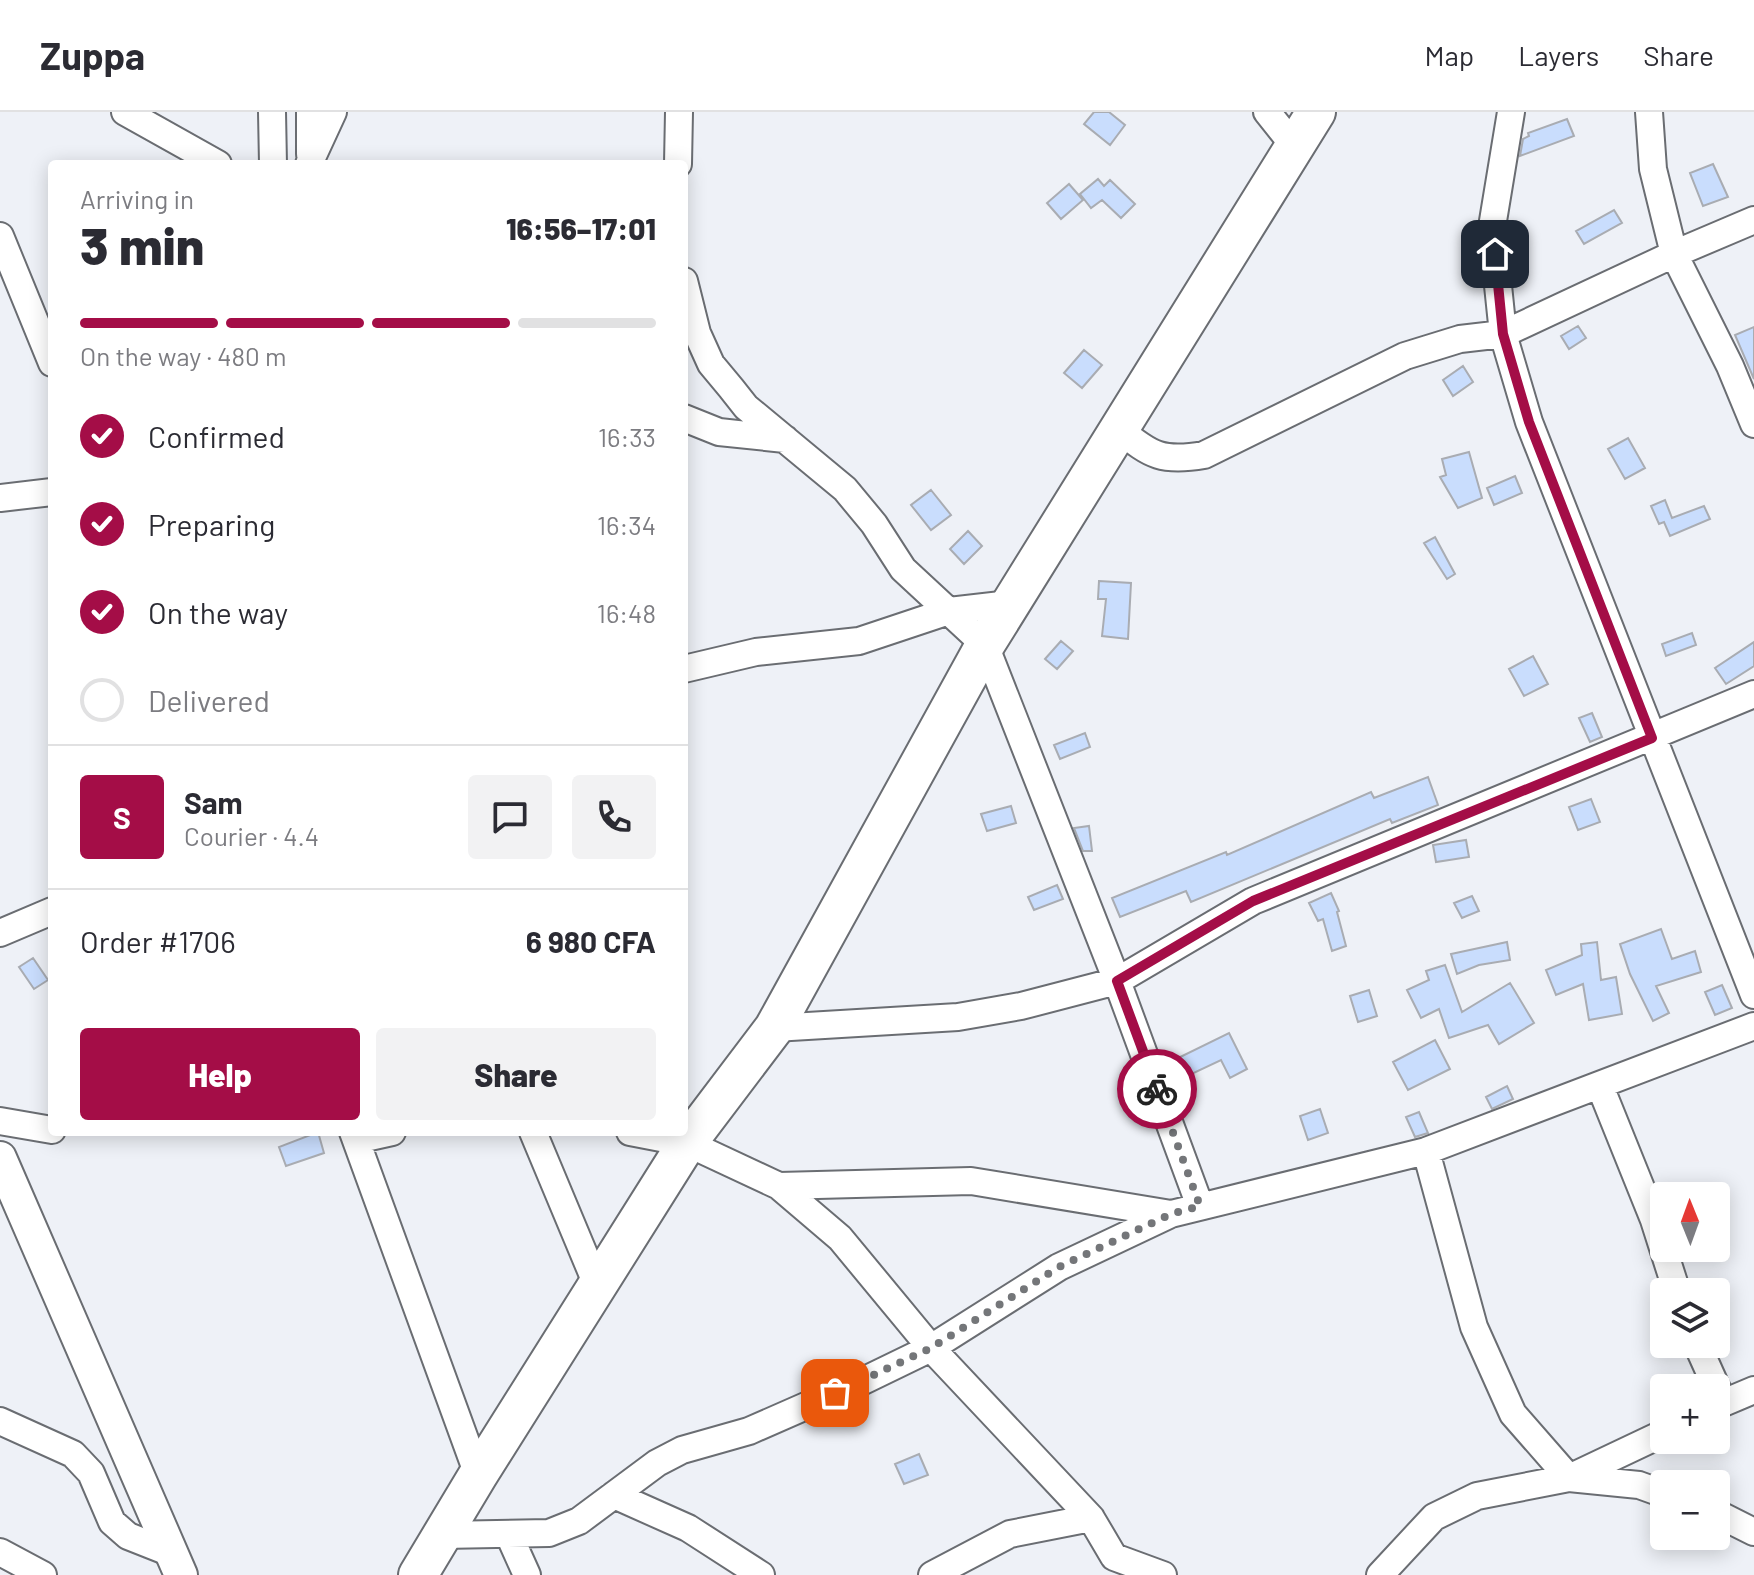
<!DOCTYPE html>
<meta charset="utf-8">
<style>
body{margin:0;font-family:Barlow,sans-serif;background:#f2f2f3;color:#2b2b33;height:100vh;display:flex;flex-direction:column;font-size:30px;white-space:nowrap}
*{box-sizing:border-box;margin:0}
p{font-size:26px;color:#7c7c81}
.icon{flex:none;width:44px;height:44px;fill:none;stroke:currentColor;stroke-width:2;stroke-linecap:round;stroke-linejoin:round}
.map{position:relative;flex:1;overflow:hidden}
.details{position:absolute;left:48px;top:48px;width:640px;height:976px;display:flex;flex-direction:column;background:#fff;border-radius:8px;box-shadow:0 4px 20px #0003}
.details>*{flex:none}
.needle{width:52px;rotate:359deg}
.tools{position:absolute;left:1650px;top:1070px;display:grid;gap:16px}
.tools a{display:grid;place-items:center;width:80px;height:80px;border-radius:8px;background:#fff;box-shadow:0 4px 20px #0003;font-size:40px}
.pin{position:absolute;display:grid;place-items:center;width:68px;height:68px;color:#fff;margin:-34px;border-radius:16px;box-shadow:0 4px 12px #0006}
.courier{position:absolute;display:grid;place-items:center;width:80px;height:80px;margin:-40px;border:6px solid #a40d47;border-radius:50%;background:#fff;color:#222;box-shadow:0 2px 10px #0007}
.overview em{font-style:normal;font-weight:800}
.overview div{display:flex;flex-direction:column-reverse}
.overview{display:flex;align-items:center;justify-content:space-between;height:136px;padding:0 32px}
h1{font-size:52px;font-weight:800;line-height:60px}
.bar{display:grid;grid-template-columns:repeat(4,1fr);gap:12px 8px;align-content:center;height:96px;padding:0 32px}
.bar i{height:10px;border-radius:6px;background:#e1e1e2}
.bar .on{background:#a40d47}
.bar p{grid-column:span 4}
.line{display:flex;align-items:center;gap:20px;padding:0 32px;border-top:2px solid #e1e1e2}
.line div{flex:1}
.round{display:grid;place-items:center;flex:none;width:84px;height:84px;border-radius:8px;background:#f2f2f3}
ol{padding:0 32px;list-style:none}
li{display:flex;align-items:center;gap:24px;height:88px}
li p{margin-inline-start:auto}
li .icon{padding:8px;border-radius:50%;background:#a40d47;color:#fff;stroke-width:4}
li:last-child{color:#7c7c81}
li i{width:44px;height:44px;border:4px solid #e1e1e2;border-radius:50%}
.action{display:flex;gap:16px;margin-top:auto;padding:16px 32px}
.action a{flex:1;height:92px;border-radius:8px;background:#a40d47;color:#fff;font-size:32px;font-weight:800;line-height:92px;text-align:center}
.action a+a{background:#f2f2f3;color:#2b2b33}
header{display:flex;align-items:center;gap:48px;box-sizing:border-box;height:112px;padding:0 40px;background:#fff;border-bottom:2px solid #e1e1e2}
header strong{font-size:38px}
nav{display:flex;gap:44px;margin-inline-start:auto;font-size:28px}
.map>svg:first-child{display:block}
</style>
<header>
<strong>Zuppa</strong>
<nav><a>Map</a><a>Layers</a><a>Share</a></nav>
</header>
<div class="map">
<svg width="1754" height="1463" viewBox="0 0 1754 1463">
<rect width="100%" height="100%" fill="#eef1f7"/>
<!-- building -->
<path fill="#c9ddfd" stroke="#a9acb2" stroke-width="2" d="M1094 0H1109L1125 13 1110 33 1084 12Z
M1567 7 1574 24 1520 44 1523 27 1529 24 1528 21Z
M1713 52 1728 85 1703 94 1690 61Z
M1098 67 1104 74 1110 68 1135 92 1121 106 1102 88 1091 96 1080 82Z
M1069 72 1083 88 1061 107 1047 91Z
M1614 98 1622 111 1584 132 1576 119Z
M1578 214 1586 226 1569 237 1561 224Z
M1754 215V267L1735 223Z
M1084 238 1102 253 1082 276 1064 261Z
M1463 254 1473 270 1453 284 1443 268Z
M1628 326 1645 356 1625 367 1608 337Z
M1469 340 1482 386 1458 396 1440 365 1446 363 1442 347Z
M1515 364 1522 381 1494 393 1487 376Z
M931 378 951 403 931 418 911 393Z
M1665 388 1672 406 1704 394 1710 407 1670 424 1664 410 1659 412 1651 394Z
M968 419 982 434 964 452 950 437Z
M1435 425 1455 462 1447 467 1424 431Z
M1099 469 1131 471 1128 527 1102 524 1106 487H1098Z
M1692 521 1696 533 1666 544 1662 532Z
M1061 529 1073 539 1057 557 1045 547Z
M1754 530V554L1726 572 1715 556Z
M1533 544 1548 572 1524 584 1509 557Z
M1592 601 1602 625 1590 630 1579 606Z
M1085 621 1090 635 1060 647 1054 633Z
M1428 665 1438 693 1392 711 1390 707 1191 790 1186 779 1120 805 1112 786 1226 740 1227 743 1371 680 1374 686Z
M1591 687 1600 710 1578 718 1569 695Z
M1011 694 1016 711 987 719 981 702Z
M1089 714 1092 739H1083L1074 716Z
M1466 728 1469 745 1436 750 1433 733Z
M1057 773 1063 787 1034 798 1028 785Z
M1331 781 1339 799 1337 800 1346 834 1332 839 1323 807 1318 809 1309 791Z
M1472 784 1479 799 1462 806 1454 791Z
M1661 817 1672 847 1695 839 1701 860 1656 874 1669 901 1653 909 1630 862 1620 832Z
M1507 830 1510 848 1479 853 1457 862 1451 842Z
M1597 830 1601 868 1616 865 1622 902 1589 908 1583 872 1556 883 1546 858 1582 843 1581 832Z
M33 846 48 868 34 877 19 855Z
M1445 853 1462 900 1510 871 1534 911 1499 932 1488 913 1449 926 1439 897 1421 906 1407 878 1429 868 1426 859Z
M1722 873 1732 896 1715 903 1705 880Z
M1369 878 1377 904 1358 910 1350 884Z
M1229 921 1247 957 1230 966 1221 948 1181 967 1172 949Z
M1435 928 1450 957 1408 978 1393 950Z
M1507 974 1513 987 1492 997 1486 985Z
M1320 997 1328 1021 1308 1028 1300 1004Z
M1419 1000 1428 1021 1415 1025 1406 1005Z
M318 1020 324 1041 286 1054 279 1035Z
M919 1342 928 1363 904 1372 895 1352Z"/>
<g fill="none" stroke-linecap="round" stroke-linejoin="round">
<defs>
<path id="minor" d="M125 0 218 52
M272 0 273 52
M310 0V42
M1267 0 1295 35
M1511 0 1492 115 1503 222 1529 310 1754 883
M1649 0 1653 57 1674 142 1730 254 1754 312
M309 52 333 0
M678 52 679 0
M0 124 52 251
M684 169 697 221 711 252 731 276 746 295 845 377 874 412 903 457 985 533 1117 869 1200 1094
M684 306 719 320 785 327
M1120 318C1151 344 1163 350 1204 343L1405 244 1460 227 1503 222 1674 142 1754 108
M0 386 52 380
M684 557 756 540 859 529 949 499 1010 492
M0 821 52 799
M774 916 958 905 1021 894 1117 869 1253 789 1754 582
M1600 974 1654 1108 1677 1180
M0 1009 52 1018
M353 1020 478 1363
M533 1020 597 1173
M630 1020 687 1031 779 1074 971 1069 1171 1102
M356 1028 392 1020
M1426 1039 1474 1215 1513 1302 1569 1366 1639 1373 1664 1382
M779 1074 840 1126 931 1236 1091 1406 1114 1445 1163 1463
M1697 1232 1723 1290
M1716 1294 1754 1278
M0 1309 73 1342 91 1361 112 1410 128 1424 171 1441
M614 1383 688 1416 761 1463
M1716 1401 1754 1420
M442 1423 549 1421 579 1409 657 1351 682 1338 749 1319 863 1269 931 1236 1059 1155 1171 1102 1426 1039 1754 914
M509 1423 527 1463
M0 1440 43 1463
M932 1463 1010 1422 1091 1406
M1380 1463 1434 1405 1477 1384 1569 1366 1664 1321"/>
<path id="major" d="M0 1046 181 1463"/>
<path id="highway" d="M418 1463 478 1363 687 1031 774 916 985 533 1316 0"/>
</defs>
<!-- minor casing -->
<use href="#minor" stroke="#6a6d72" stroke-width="30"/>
<!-- major casing -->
<use href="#major" stroke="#6a6d72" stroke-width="36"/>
<!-- highway casing -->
<use href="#highway" stroke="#6a6d72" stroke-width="42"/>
<!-- minor -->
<use href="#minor" stroke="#fff" stroke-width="26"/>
<!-- major -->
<use href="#major" stroke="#fff" stroke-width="32"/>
<!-- highway -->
<use href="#highway" stroke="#fff" stroke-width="38"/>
</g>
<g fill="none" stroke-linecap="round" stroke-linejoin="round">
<!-- done -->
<path stroke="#747679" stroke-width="8" stroke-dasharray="0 14.4" d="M835 1281 931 1236 1059 1155 1171 1102 1200 1094 1157 977"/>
<!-- route -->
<path stroke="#a40d47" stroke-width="10" d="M1157 977 1117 869 1253 789 1652 626 1529 310 1503 222 1495 142"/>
</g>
</svg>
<div class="tools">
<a><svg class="needle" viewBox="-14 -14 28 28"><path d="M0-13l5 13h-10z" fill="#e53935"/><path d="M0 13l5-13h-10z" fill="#7c7c81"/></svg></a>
<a><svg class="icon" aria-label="layers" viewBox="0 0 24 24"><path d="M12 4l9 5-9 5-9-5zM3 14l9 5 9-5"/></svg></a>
<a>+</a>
<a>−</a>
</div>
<div class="pin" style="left:835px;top:1281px;background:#ea580c"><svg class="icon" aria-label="bag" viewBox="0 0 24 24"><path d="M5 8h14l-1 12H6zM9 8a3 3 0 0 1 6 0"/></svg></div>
<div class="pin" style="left:1495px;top:142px;background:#1f2937"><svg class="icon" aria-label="home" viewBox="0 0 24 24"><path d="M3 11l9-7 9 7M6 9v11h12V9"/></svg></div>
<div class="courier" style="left:1157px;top:977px"><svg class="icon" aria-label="bike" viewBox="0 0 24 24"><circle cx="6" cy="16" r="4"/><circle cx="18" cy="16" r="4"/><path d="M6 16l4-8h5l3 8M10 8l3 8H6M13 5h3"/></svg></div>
<section class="details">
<div class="overview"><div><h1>3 min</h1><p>Arriving in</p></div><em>16:56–17:01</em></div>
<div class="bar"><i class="on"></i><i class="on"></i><i class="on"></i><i></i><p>On the way · 480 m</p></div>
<ol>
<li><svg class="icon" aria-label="check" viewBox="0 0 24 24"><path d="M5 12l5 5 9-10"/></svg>Confirmed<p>16:33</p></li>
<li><svg class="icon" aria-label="check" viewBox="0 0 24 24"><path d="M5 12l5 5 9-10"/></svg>Preparing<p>16:34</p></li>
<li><svg class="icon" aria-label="check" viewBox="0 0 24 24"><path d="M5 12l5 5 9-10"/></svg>On the way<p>16:48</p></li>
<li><i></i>Delivered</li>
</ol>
<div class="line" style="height:144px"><b class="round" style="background:#a40d47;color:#fff">S</b><div><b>Sam</b><p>Courier · 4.4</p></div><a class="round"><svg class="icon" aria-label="chat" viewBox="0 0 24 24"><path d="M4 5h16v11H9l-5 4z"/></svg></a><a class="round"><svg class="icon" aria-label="phone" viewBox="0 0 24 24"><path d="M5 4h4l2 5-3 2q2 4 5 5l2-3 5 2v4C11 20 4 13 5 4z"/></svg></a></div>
<div class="line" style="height:104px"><div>Order #1706</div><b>6 980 CFA</b></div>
<div class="action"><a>Help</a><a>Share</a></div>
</section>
</div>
